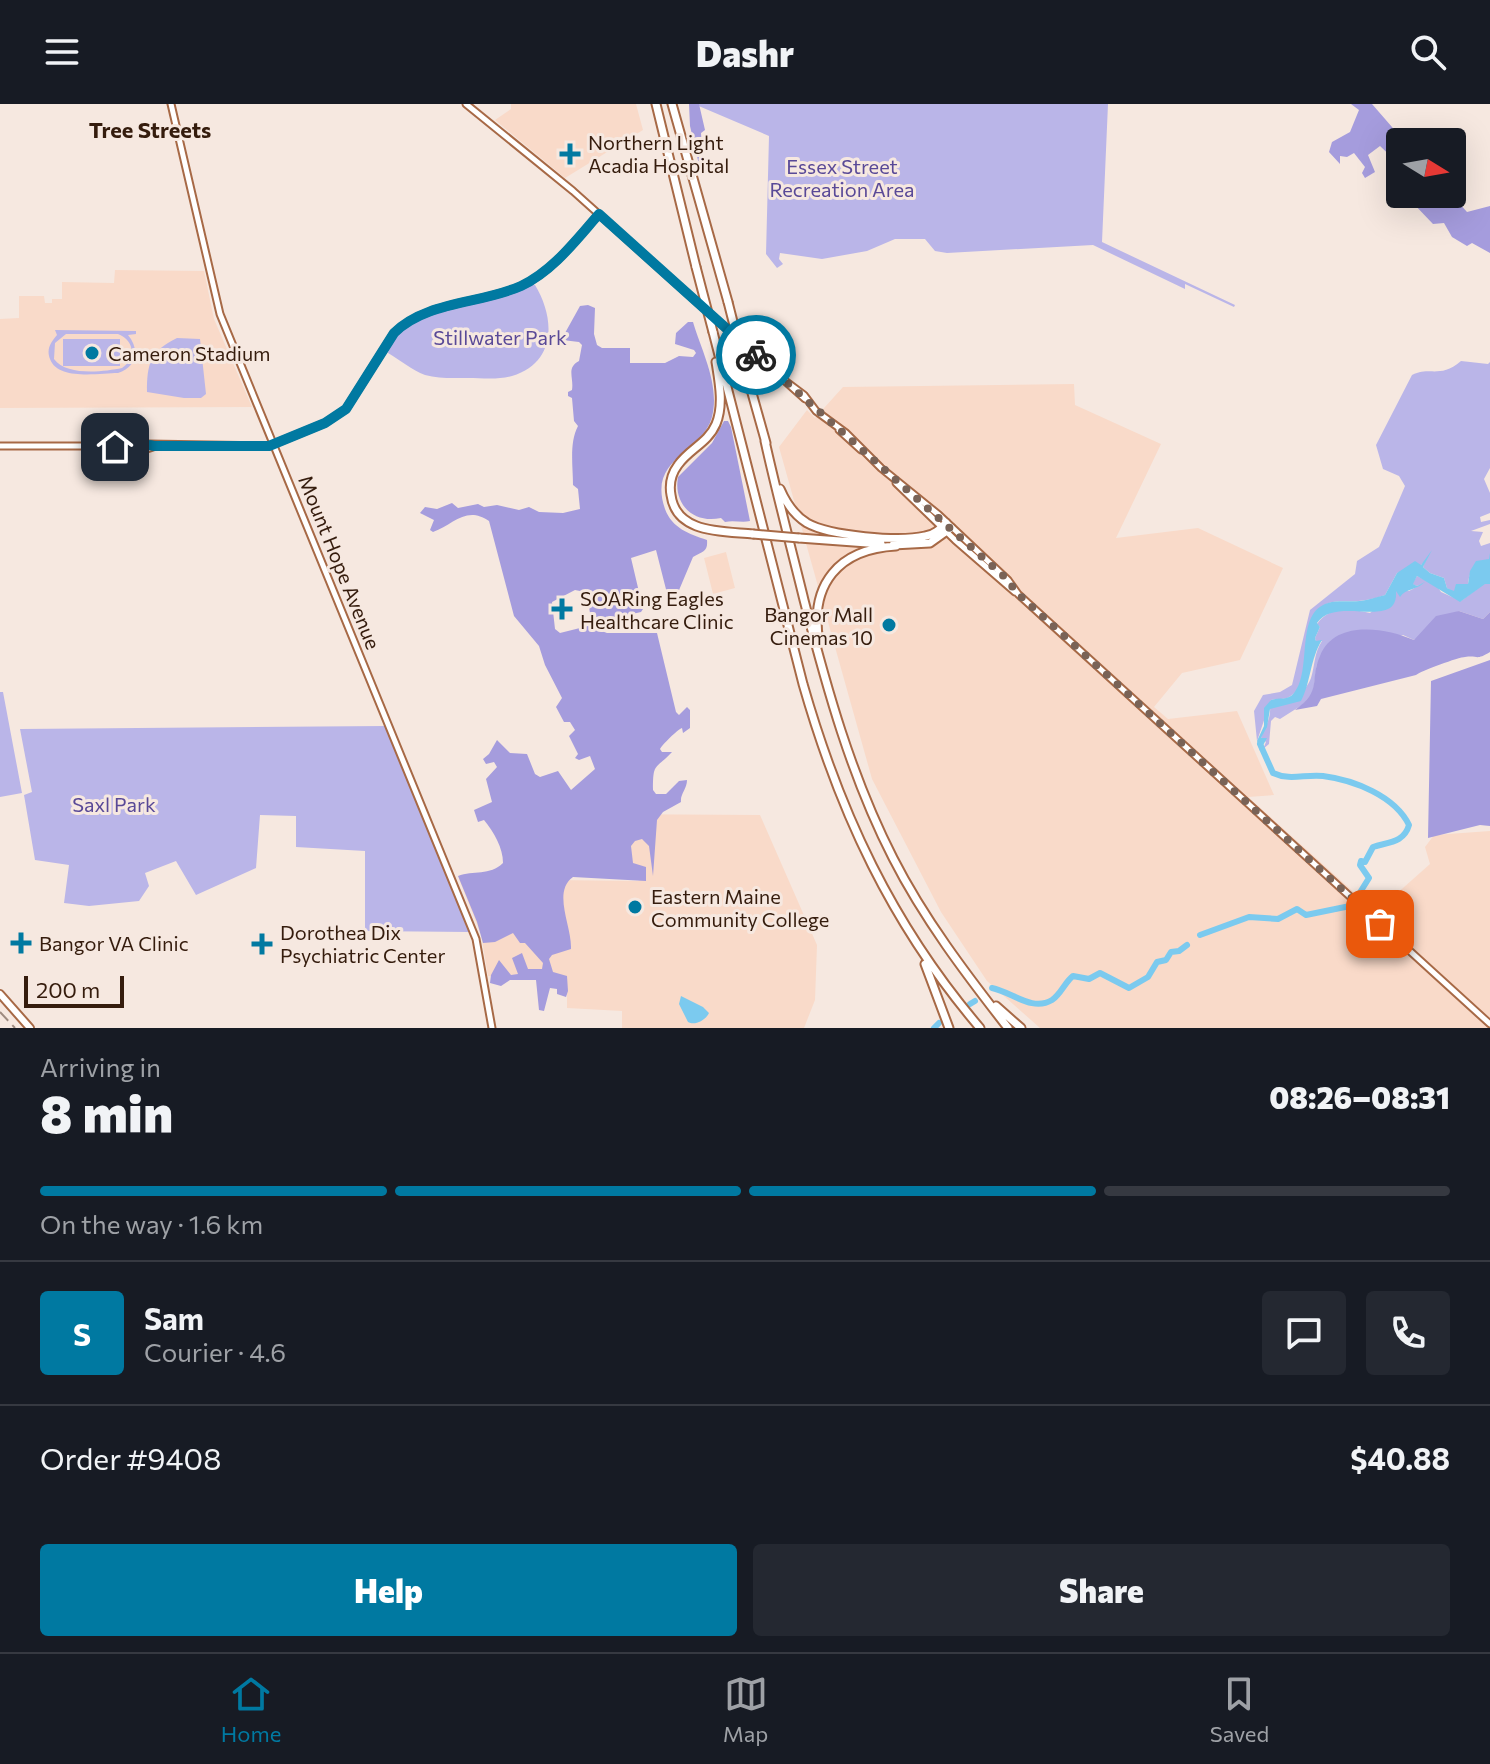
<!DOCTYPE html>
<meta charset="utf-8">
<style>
body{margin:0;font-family:Commissioner,sans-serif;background:#242831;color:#f1f3f6;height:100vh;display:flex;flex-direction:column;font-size:30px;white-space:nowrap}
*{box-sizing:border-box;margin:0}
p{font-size:26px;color:#9ea1a6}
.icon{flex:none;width:44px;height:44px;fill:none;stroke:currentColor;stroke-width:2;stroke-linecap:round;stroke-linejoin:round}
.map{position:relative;height:924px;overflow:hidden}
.details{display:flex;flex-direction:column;background:#171b24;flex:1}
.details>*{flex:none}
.needle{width:52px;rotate:101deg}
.buttons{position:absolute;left:1386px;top:24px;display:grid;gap:16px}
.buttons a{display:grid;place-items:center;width:80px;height:80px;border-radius:8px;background:#171b24;box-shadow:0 8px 32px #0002;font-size:40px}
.scale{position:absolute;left:24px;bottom:20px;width:100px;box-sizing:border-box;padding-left:8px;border:4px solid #351c0d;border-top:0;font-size:22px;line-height:28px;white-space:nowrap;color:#351c0d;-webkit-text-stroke:6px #f6e8e0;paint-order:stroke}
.pin{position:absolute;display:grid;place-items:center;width:68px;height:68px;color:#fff;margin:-34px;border-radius:16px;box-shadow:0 4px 12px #0006}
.courier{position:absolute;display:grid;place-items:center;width:80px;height:80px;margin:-40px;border:6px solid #0079a1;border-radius:50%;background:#fff;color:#222;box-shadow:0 2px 10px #0007}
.head em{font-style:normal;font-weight:800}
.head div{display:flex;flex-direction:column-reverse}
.head{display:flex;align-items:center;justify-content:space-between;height:136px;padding:0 40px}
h1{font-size:52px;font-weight:800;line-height:60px}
.bar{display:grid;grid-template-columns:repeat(4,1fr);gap:12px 8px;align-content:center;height:96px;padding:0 40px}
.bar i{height:10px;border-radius:6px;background:#363941}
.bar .current{background:#0079a1}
.bar p{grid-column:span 4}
.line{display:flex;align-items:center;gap:20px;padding:0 40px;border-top:2px solid #363941}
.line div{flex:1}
.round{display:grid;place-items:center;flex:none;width:84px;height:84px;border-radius:8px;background:#242831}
.button{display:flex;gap:16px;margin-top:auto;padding:16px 40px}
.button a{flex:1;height:92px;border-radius:8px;background:#0079a1;color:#fff;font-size:32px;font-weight:800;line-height:92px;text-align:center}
.button a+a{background:#242831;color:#f1f3f6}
header{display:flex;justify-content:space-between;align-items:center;height:104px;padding:0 40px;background:#171b24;font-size:36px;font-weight:800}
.tab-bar{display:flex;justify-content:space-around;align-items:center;height:112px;border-top:2px solid #363941;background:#171b24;font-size:22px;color:#9ea1a6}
.tab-bar a{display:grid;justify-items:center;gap:4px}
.tab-bar .current{color:#0079a1}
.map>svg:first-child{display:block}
</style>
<header><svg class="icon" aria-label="menu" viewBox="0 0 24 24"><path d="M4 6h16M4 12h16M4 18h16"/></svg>Dashr<svg class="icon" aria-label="search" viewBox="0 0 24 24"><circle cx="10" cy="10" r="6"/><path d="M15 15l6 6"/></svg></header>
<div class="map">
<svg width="1490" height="924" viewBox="0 0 1490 924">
<rect width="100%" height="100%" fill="#f6e8e0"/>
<!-- built -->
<path fill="#f9dac9" d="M511 0H636L643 26 565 74 495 16 511 5Z
M115 166 204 167 214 215 252 303 0 304V215L19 214V192H44L45 199H52V195H62V178L114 179Z
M1074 280 1075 301 1161 340 1116 434 1198 424 1283 464 1240 556 1182 569 1154 603 1168 615 1237 607 1274 691 1248 693 1376 808 1430 760 1425 743 1434 731 1490 727V924H1040L987 877 941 808 872 675 779 343 807 306 815 314 843 283Z
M726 448 735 484 713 490 704 454Z
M596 710 760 711 817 841 815 896 804 924H622V907L567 904V876L488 872 481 830 459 775 639 777Z"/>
<!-- green -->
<path fill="#bab5e8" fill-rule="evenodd" d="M694 0H1108L1102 138 1235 201 1234 203 1185 180V185L1093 141 947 149 935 147 925 135H895L867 147 822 155 780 149 779 155 783 160 777 164 766 150 769 32Z
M531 180 535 181C555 214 557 258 512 272 498 276 482 274 468 274 454 274 439 275 425 271 412 266 400 256 388 249 398 202 493 200 531 180Z
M55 226 136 227V230L128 231C140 245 137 263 118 269 100 269 58 277 50 255 46 245 51 238 57 231ZM118 230C135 237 136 254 122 264 103 268 66 272 54 255L55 239 66 230Z
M177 234 200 235 206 290 201 294H184L147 288C147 260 150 247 177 234Z
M63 235H120V262H63Z
M1461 257 1488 260 1490 258V364L1484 375 1490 389V409L1480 413 1481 418 1490 416V420L1471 427 1483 428 1479 437 1481 442 1490 439V455C1475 462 1470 464 1468 480L1454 488 1447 484 1444 474 1430 469 1423 463 1426 456 1421 461 1397 469 1385 491C1379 493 1373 495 1366 496 1352 499 1335 494 1323 502 1294 518 1318 578 1289 593 1284 596 1278 594 1271 596L1257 637 1254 607 1263 591 1280 588 1292 581 1310 506 1355 470 1357 457 1379 443 1405 382 1399 372 1383 365 1376 341 1412 271C1431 262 1440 275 1461 257Z
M1417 472 1437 482 1441 488 1461 497 1485 479 1490 480V508L1483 515 1459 507 1414 536 1403 531 1317 560 1313 589 1302 601 1280 615 1275 613 1271 617 1269 640 1263 645 1266 638 1261 634C1264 625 1271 615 1270 604 1285 600 1305 591 1311 574 1315 561 1314 549 1322 537H1316L1315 534 1320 523 1317 520C1330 501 1351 505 1370 509L1396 487H1409L1424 479 1417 482 1412 480Z
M0 588H3L22 689 0 693Z
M385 622 469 828 365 827V747L296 743V712L260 711 256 764 196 791 176 757 145 769 149 782 139 797 89 802 64 799 69 761 35 756 24 691 32 688 20 625Z"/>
<!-- forest -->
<path fill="#a59cdd" d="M689 0H699L705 26 701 29 703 64 700 65 690 22Z
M1351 0H1372L1405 38H1400V61L1380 42 1368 51 1375 68 1365 74 1362 69 1365 63 1354 49 1347 53 1340 52V60L1329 48 1332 38 1350 28 1359 6Z
M1412 90H1451L1467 108 1490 102V149L1472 139 1467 142 1452 133 1444 119 1433 120 1411 97Z
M588 201 595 204 594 230 597 241 602 244H630V259H665L679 252 693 253 696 249 694 246 675 240 676 229 688 218H693C702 248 720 281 712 313 702 350 647 353 665 405 672 424 689 430 707 436 708 448 703 447 693 453L674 498 670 501 656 446 631 454 643 505 641 508 602 517 590 509 588 497 580 487 575 486 552 498 555 525 560 529 588 522 607 529H657L676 608 679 611 687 603 690 606V624L683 629 682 624C677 626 662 641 660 645L662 648H672C655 666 653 658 653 686L656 690H666L679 677 687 676C687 685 680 690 681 698L663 708 657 716 653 772 649 742 642 735 635 737 631 742 633 759 646 763V777L573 773C552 788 572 822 571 845L552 851 549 855 553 868 567 872 568 887 566 893 557 890V885L550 884 544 907 539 906 536 876H510L501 882 490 879 491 871 499 856 511 871 518 870 512 854 522 849 528 865H542L543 859 525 839H520L513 829 495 838 483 839 477 818 458 772C473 766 490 772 503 759 503 744 494 728 484 716L478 718 474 706 492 698 486 675 497 663 494 658 486 660 483 655 489 650 497 636 510 649 527 650 535 670 540 673 558 667 571 686 595 665 590 652 579 656 575 654 578 650 569 632 575 626 570 618H564L556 603 562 594 545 561 539 542 514 512 489 417C466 401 453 421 433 428L430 426 434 416 420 409 425 403 437 405 452 399 458 404 478 400 484 403 497 401 519 406 529 403 539 408 563 409 580 405 578 385 573 381C573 362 569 339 578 322L574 317 572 294 568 292V288L572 286C574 273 566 264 579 257L582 241 579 238 554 235V231L565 229 580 202Z
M724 317H728L731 323 750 417C742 419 734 416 725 418L721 414C694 420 673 401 678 373L712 339Z
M1459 507 1483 515 1490 508V548C1475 557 1479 551 1465 553 1459 553 1421 567 1416 571L1321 595 1317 602 1295 606C1323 586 1309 577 1320 552 1334 516 1384 523 1414 536L1436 512Z
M1490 556V722L1480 721 1428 734 1431 577Z"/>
<!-- water -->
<path fill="#7bcaef" d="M1432 446 1423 463 1430 469 1444 474 1447 484 1454 487 1456 480H1468L1470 467 1476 457 1489 455 1490 449V480H1485L1460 498 1417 472 1413 480 1417 482 1425 478C1417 486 1406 484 1400 493L1396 487C1399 528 1336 490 1317 519L1320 523 1315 534 1316 537 1322 536C1310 555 1311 578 1301 597L1270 605 1267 623 1261 634H1267L1260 647 1257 637 1264 622V604L1271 596C1279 593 1288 597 1294 589 1313 566 1294 509 1328 499 1337 496 1350 498 1360 497 1368 496 1376 493 1385 491L1397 469 1415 457 1421 461Z
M681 892 703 903 709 909C706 916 695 922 688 918L679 900Z"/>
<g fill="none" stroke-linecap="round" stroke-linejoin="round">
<!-- river -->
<path stroke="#7bcaef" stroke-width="6" d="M1260 640 1273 669C1290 677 1305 670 1323 672 1354 676 1395 692 1409 721 1404 739 1388 738 1373 743L1365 758 1361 757 1360 761 1369 774 1359 790
M1200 831 1249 813 1278 815 1297 805 1306 811 1350 802
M992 884C1012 888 1032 908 1052 896 1061 890 1065 878 1073 872L1089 875 1100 869 1129 884 1148 873 1157 858 1166 856 1171 848 1179 847 1187 841
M970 900 975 897
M934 924 939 919"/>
<defs>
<path id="secondary" d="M171 0 220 210 476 835 492 924
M466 0 573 87 805 295
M784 276 804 291 816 307 846 329 881 364 939 411 1008 476 1018 490 1490 920
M839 326 861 346
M0 342H92L147 345 153 343
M138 343 148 340 269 342 325 319 346 305 394 229C426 197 481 200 521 182 553 167 576 136 599 110
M896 379 955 436 1015 488"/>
<path id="primary" d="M0 890 30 924"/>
<path id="highway" d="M656 0 696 163
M672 0 728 198
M713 228 803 580C840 709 892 821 980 924
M743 257 766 339
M716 258C719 277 724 301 716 320 708 339 689 345 678 361 672 369 669 380 671 391 676 430 723 427 753 430
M765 337C777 391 791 443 804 496 827 585 851 672 893 754 924 815 966 870 1008 924
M780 385C786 399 794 411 807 419 830 432 899 438 925 432 934 431 940 425 946 419
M799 434 881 440
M893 441 930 439 951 424
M819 538C809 480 839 445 896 442
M925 860 949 924
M996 902 1021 924"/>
</defs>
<!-- secondary casing -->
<use href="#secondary" stroke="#a76946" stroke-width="9"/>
<!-- primary casing -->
<use href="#primary" stroke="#a76946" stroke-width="10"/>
<!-- highway casing -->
<use href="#highway" stroke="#a76946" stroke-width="11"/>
<!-- secondary -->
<use href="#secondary" stroke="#fff" stroke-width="5"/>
<!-- primary -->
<use href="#primary" stroke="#fff" stroke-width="6"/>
<!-- highway -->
<use href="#highway" stroke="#fff" stroke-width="7"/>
<!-- rail -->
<path stroke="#9e8b80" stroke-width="2" stroke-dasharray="12 6" stroke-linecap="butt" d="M0 908 15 924"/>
<defs>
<path id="highway-bridge" d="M696 163 713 228
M728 198 743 257
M753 430 799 434"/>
</defs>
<!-- highway-bridge casing -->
<use href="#highway-bridge" stroke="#a76946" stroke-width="11" stroke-linecap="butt"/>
<!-- highway-bridge -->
<use href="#highway-bridge" stroke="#fff" stroke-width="7"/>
</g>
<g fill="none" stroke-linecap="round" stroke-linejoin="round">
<!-- done -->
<path stroke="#796357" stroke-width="8" stroke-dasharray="0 14.4" d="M756 251 1008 476 1016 488 1380 820"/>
<!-- route -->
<path stroke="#0079a1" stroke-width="10" d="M115 343C126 343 146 339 154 342H269L325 319 346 305 394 229C426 197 481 200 521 182 553 167 576 136 599 110L756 251"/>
</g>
<!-- markers -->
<g fill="#0079a1" stroke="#f6e8e0" stroke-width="3">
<path d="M566 38h8v8h8v8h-8v8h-8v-8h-8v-8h8z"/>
<circle cx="92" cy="249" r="8"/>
<path d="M558 493h8v8h8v8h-8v8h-8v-8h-8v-8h8z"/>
<circle cx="889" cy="521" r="8"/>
<circle cx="635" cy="803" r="8"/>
<path d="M17 827h8v8h8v8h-8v8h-8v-8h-8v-8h8z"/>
<path d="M258 828h8v8h8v8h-8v8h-8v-8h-8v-8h8z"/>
</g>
<g text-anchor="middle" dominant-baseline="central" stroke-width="6" stroke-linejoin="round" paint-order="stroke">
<!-- poi labels -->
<g font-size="20" fill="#351c0d" stroke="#f6e8e0" text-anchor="start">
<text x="588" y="38">Northern Light<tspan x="588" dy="23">Acadia Hospital</tspan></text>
<text x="108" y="249">Cameron Stadium</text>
<text x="580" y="494">SOARing Eagles<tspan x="580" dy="23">Healthcare Clinic</tspan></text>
<text x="873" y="510" text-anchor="end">Bangor Mall<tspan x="873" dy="23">Cinemas 10</tspan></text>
<text x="651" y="792">Eastern Maine<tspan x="651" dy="23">Community College</tspan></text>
<text x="280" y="828">Dorothea Dix<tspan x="280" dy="23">Psychiatric Center</tspan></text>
<text x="39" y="839">Bangor VA Clinic</text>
</g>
<!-- park labels -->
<g font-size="20" fill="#594997" stroke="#f6e8e0">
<text x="842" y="62">Essex Street<tspan x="842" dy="23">Recreation Area</tspan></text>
<text x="500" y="233">Stillwater Park</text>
<text x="114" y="700">Saxl Park</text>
</g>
<!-- street labels -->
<g font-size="20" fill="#351c0d" stroke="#f6e8e0">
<text transform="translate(340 458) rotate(68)">Mount Hope Avenue</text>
</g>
<!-- neighbourhood labels -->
<g font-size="22" font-weight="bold" fill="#351c0d" stroke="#f6e8e0">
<text x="150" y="25">Tree Streets</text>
</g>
</g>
</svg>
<div class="buttons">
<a><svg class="needle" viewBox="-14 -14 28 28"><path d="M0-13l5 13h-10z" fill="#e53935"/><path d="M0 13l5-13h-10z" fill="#9ea1a6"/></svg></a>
</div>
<div class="scale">200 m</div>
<div class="pin" style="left:1380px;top:820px;background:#ea580c"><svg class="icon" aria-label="bag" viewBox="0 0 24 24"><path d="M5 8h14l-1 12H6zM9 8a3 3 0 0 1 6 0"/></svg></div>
<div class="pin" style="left:115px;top:343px;background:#1f2937"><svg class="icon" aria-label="home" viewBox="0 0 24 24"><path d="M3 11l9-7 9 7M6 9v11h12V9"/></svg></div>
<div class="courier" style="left:756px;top:251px"><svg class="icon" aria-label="bike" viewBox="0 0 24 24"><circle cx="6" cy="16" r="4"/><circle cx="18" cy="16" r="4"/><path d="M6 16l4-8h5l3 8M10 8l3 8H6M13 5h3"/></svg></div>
</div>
<section class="details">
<div class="head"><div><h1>8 min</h1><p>Arriving in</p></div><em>08:26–08:31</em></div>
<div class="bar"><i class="current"></i><i class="current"></i><i class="current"></i><i></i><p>On the way · 1.6 km</p></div>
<div class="line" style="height:144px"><b class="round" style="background:#0079a1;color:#fff">S</b><div><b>Sam</b><p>Courier · 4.6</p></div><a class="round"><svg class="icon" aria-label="chat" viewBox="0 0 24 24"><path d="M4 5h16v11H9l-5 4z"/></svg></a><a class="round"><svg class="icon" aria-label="phone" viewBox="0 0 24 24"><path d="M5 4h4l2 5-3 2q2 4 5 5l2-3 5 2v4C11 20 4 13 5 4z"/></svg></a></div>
<div class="line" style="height:104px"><div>Order #9408</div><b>$40.88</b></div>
<div class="button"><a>Help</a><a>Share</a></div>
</section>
<nav class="tab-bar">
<a class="current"><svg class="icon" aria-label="home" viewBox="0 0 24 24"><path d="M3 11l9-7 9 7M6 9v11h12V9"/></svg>Home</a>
<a><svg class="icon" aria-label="map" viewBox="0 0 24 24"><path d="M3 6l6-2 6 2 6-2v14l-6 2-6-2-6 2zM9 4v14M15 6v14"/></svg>Map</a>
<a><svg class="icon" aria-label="saved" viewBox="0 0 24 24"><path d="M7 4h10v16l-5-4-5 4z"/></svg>Saved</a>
</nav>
